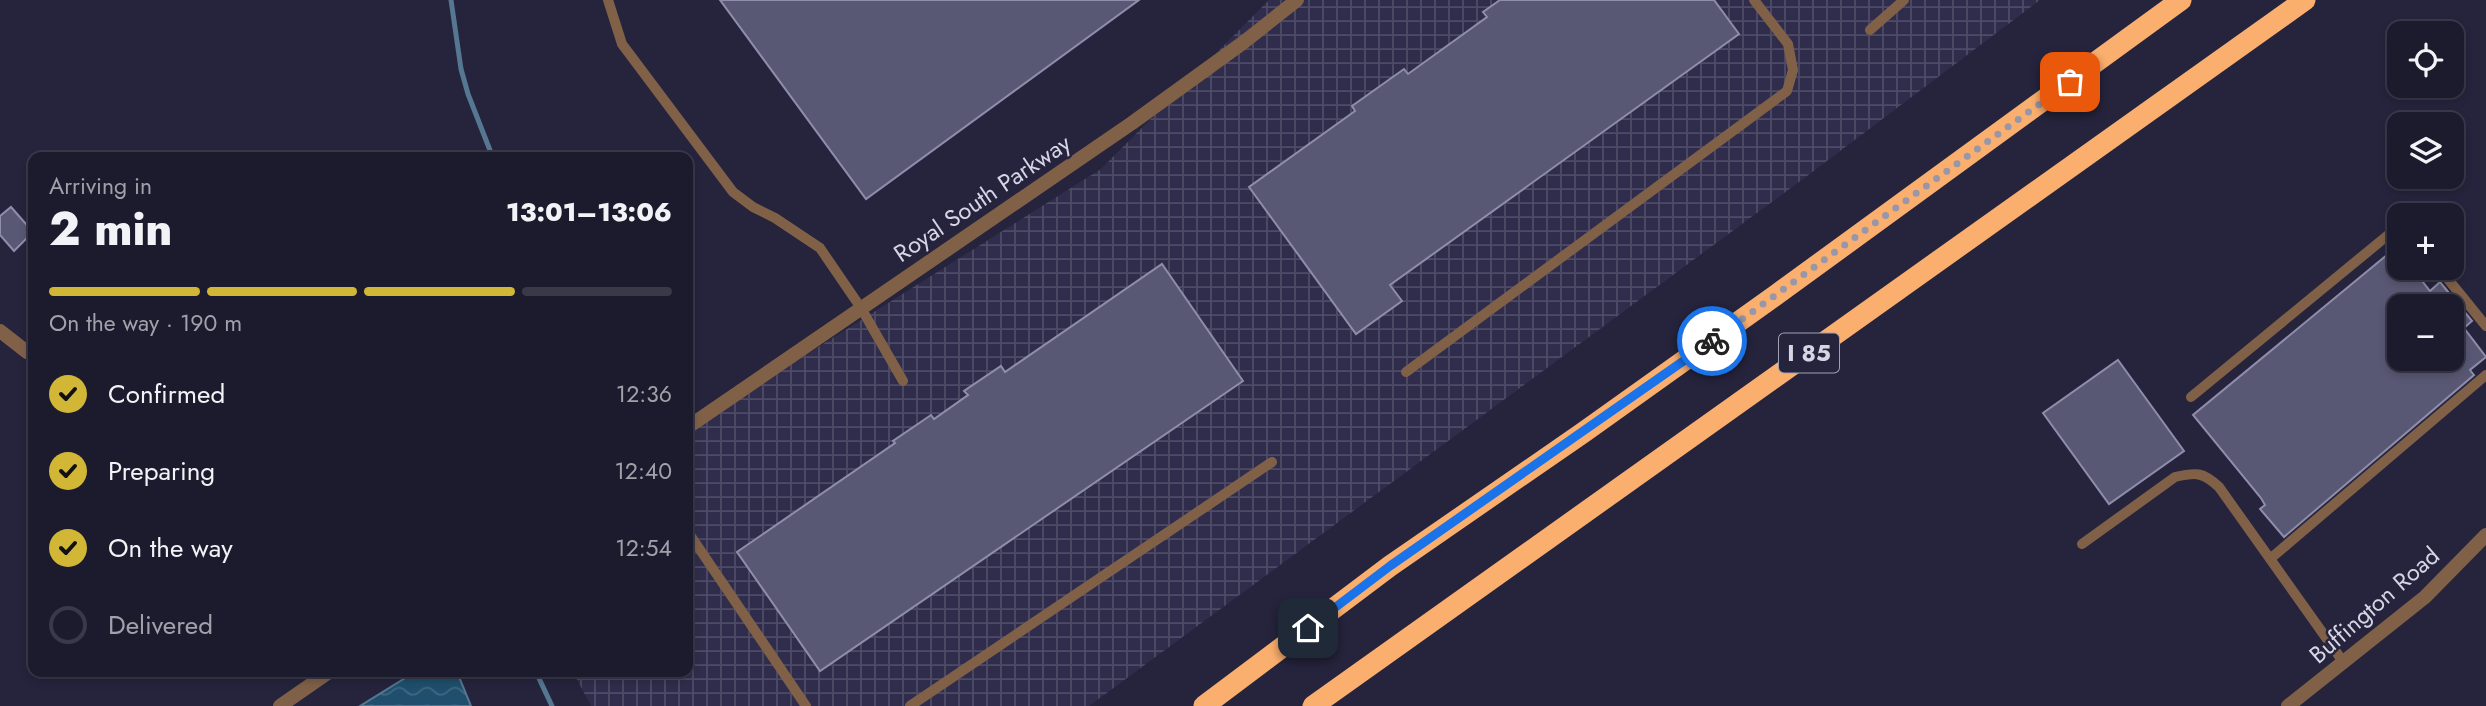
<!DOCTYPE html>
<meta charset="utf-8">
<style>
body{margin:0;font-family:Jost,sans-serif;background:#252436;color:#f1f3f6;height:100vh;display:flex;flex-direction:column;font-size:26px;white-space:nowrap}
*{box-sizing:border-box;margin:0}
p{font-size:23px;color:#a0a1aa}
.icon{flex:none;width:38px;height:38px;fill:none;stroke:currentColor;stroke-width:2;stroke-linecap:round;stroke-linejoin:round}
.map{position:relative;flex:1;overflow:hidden}
.panel{position:absolute;left:28px;top:152px;width:665px;height:525px;display:flex;flex-direction:column;background:#1c1b2e;border-radius:14px;box-shadow:0 4px 10px #0003,0 0 0 2px #3a394a}
.panel>*{flex:none}
.controls{position:absolute;left:2387px;top:21px;display:grid;gap:14px}
.controls a{display:grid;place-items:center;width:77px;height:77px;border-radius:14px;background:#1c1b2e;box-shadow:0 4px 10px #0003,0 0 0 2px #3a394a;font-size:35px}
.pin{position:absolute;display:grid;place-items:center;width:60px;height:60px;color:#fff;margin:-30px;border-radius:14px;box-shadow:0 4px 10px #0006}
.courier{position:absolute;display:grid;place-items:center;width:70px;height:70px;margin:-35px;border:5px solid #1a73e8;border-radius:50%;background:#fff;color:#222;box-shadow:0 2px 9px #0007}
.head em{font-style:normal;font-weight:800}
.head div{display:flex;flex-direction:column-reverse}
.head{display:flex;align-items:center;justify-content:space-between;height:119px;padding:0 21px}
h1{font-size:46px;font-weight:800;line-height:52px}
.bar{display:grid;grid-template-columns:repeat(4,1fr);gap:10px 7px;align-content:center;height:84px;padding:0 21px}
.bar i{height:9px;border-radius:5px;background:#3a394a}
.bar .active{background:#d2b736}
.bar p{grid-column:span 4}
ol{padding:0 21px;list-style:none}
li{display:flex;align-items:center;gap:21px;height:77px}
li p{margin-inline-start:auto}
li .icon{padding:7px;border-radius:50%;background:#d2b736;color:#111;stroke-width:4}
li:last-child{color:#a0a1aa}
li i{width:38px;height:38px;border:4px solid #3a394a;border-radius:50%}
.map>svg:first-child{display:block}
</style>
<div class="map">
<svg width="2486" height="706" viewBox="0 0 2486 706">
<defs>
<pattern id="industrial-grid" width="8" height="8" patternUnits="userSpaceOnUse" patternTransform="scale(1.75)"><rect width="8" height="8" fill="#302d4c"/><path d="M0 4h8M4 0v8" fill="none" stroke="#4d4b66"/></pattern>
<pattern id="water-waves" width="16" height="10" patternUnits="userSpaceOnUse" patternTransform="scale(1.75)"><rect width="16" height="10" fill="#1f4f6d"/><path d="M0 5q4-4 8 0t8 0" fill="none" stroke="#3f6782"/></pattern>
</defs>
<rect width="100%" height="100%" fill="#26243d"/>
<!-- industrial -->
<path fill="url(#industrial-grid)" d="M1269 0H2040L1807 176 1089 706H591L573 672H688V429L1101 169Z"/>
<!-- water -->
<path fill="url(#water-waves)" stroke="#567791" stroke-width="2" d="M415 672H457L471 706H360Z"/>
<g fill="none" stroke-linecap="round" stroke-linejoin="round">
<!-- stream -->
<path stroke="#567791" stroke-width="5" d="M451 0 461 69 468 94 493 158
M536 672 552 706"/>
</g>
<!-- building -->
<path fill="#595874" stroke="#8e8dac" stroke-width="2" fill-rule="evenodd" d="M720 0H1139L866 199Z
M1500 0H1714L1739 34 1390 285 1402 301 1356 334 1249 187 1355 111 1352 106 1404 69 1408 74 1487 17 1483 12Z
M11 207 33 232 14 251 0 235V216Z
M2399 245V268H2412L2430 291 2440 282 2472 321 2464 328 2486 357 2470 370 2474 375 2284 537 2260 509 2265 505 2261 498 2193 415ZM2399 306H2452V359H2399Z
M1162 264 1243 381 820 671 737 552 895 443 893 441 931 415 934 419 968 395 964 391 1001 366 1005 372Z
M2118 360 2184 451 2109 504 2043 413Z"/>
<g fill="none" stroke-linecap="round" stroke-linejoin="round">
<!-- service -->
<path stroke="#806148" stroke-width="10" d="M608 0 622 44 733 192 753 207 775 218 820 248 861 308 903 381
M1870 30 1904 0
M2439 268 2486 326
M1406 372 1787 91 1793 70 1788 44 1754 0
M2191 397 2399 226
M688 532 806 706
M2082 544 2175 477C2196 472 2203 472 2219 487L2344 663
M2270 559 2486 375
M910 706 1272 462"/>
<!-- minor -->
<path stroke="#806148" stroke-width="14" d="M0 331 27 352 33 353"/>
<!-- tertiary -->
<path stroke="#806148" stroke-width="14" d="M688 427 1132 123 1244 42 1297 0
M280 706 329 672
M2288 706 2425 597 2486 535"/>
<!-- motorway -->
<path stroke="#fbaf6e" stroke-width="21" d="M1204 706 1390 566 1584 432 1776 295 2181 0
M1313 706 2305 0"/>
</g>
<g fill="none" stroke-linecap="round" stroke-linejoin="round">
<!-- done -->
<path stroke="#9897aa" stroke-width="7" stroke-dasharray="0 12.6" d="M1712 341 2070 82"/>
<!-- route -->
<path stroke="#1a73e8" stroke-width="9" d="M1308 628 1390 566 1712 341"/>
</g>
<g text-anchor="middle" dominant-baseline="central" stroke-width="5" stroke-linejoin="round" paint-order="stroke">
<!-- shield labels -->
<rect fill="#26243d" stroke="#a0a0b3" stroke-width="2" x="1779" y="333.5" width="60" height="39" rx="5"/>
<g font-size="23" font-weight="bold" fill="#d5d5e5">
<text x="1809" y="353">I 85</text>
</g>
<!-- street labels -->
<g font-size="24" fill="#d5d5e5" stroke="#26243d">
<text transform="translate(982 198) rotate(-34)">Royal South Parkway</text>
<text transform="translate(2374 605) rotate(-41)">Buffington Road</text>
</g>
</g>
</svg>
<div class="controls">
<a><svg class="icon" aria-label="locate" viewBox="0 0 24 24"><circle cx="12" cy="12" r="6"/><path d="M12 2v4M12 18v4M2 12h4M18 12h4"/></svg></a>
<a><svg class="icon" aria-label="layers" viewBox="0 0 24 24"><path d="M12 4l9 5-9 5-9-5zM3 14l9 5 9-5"/></svg></a>
<a>+</a>
<a>−</a>
</div>
<div class="pin" style="left:2070px;top:82px;background:#ea580c"><svg class="icon" aria-label="bag" viewBox="0 0 24 24"><path d="M5 8h14l-1 12H6zM9 8a3 3 0 0 1 6 0"/></svg></div>
<div class="pin" style="left:1308px;top:628px;background:#1f2937"><svg class="icon" aria-label="home" viewBox="0 0 24 24"><path d="M3 11l9-7 9 7M6 9v11h12V9"/></svg></div>
<div class="courier" style="left:1712px;top:341px"><svg class="icon" aria-label="bike" viewBox="0 0 24 24"><circle cx="6" cy="16" r="4"/><circle cx="18" cy="16" r="4"/><path d="M6 16l4-8h5l3 8M10 8l3 8H6M13 5h3"/></svg></div>
<section class="panel">
<div class="head"><div><h1>2 min</h1><p>Arriving in</p></div><em>13:01–13:06</em></div>
<div class="bar"><i class="active"></i><i class="active"></i><i class="active"></i><i></i><p>On the way · 190 m</p></div>
<ol>
<li><svg class="icon" aria-label="check" viewBox="0 0 24 24"><path d="M5 12l5 5 9-10"/></svg>Confirmed<p>12:36</p></li>
<li><svg class="icon" aria-label="check" viewBox="0 0 24 24"><path d="M5 12l5 5 9-10"/></svg>Preparing<p>12:40</p></li>
<li><svg class="icon" aria-label="check" viewBox="0 0 24 24"><path d="M5 12l5 5 9-10"/></svg>On the way<p>12:54</p></li>
<li><i></i>Delivered</li>
</ol>
</section>
</div>
